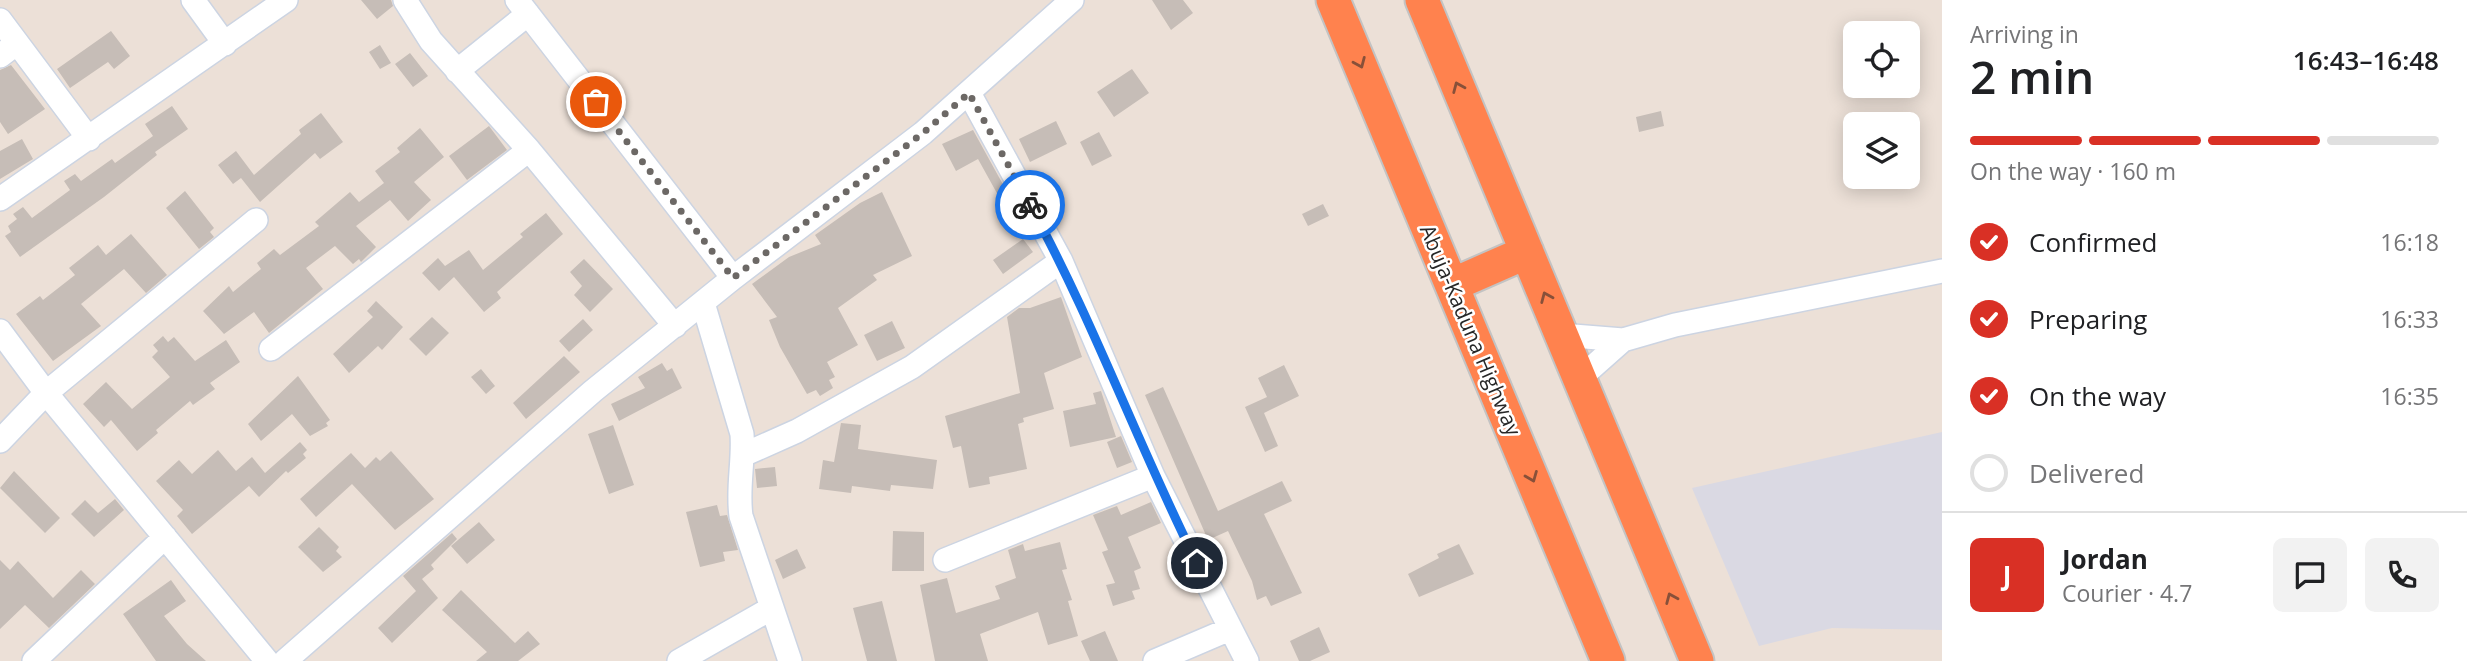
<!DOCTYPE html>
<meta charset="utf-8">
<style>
body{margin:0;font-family:"Open Sans",sans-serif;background:#f2f2f2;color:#202124;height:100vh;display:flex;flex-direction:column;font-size:26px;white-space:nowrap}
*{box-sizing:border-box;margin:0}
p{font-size:23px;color:#757577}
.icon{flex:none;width:38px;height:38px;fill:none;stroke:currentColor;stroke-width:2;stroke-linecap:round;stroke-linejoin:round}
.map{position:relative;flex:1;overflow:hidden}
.panel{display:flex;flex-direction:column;background:#fff;width:525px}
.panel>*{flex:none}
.tools{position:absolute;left:1843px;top:21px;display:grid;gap:14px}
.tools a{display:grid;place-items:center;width:77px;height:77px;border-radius:10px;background:#fff;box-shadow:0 4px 18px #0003;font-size:35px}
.pin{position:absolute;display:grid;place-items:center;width:60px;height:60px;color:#fff;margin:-30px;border:4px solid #fff;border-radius:50%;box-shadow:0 2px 7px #0007}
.courier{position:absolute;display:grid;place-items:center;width:70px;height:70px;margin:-35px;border:5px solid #1a73e8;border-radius:50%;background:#fff;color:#222;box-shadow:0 2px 9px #0007}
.headline em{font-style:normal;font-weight:600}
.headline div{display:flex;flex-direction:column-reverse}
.headline{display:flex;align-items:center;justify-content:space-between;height:119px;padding:0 28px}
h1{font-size:46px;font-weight:600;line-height:52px}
.bar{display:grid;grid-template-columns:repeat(4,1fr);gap:10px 7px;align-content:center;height:84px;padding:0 28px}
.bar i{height:9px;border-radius:5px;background:#e0e0e0}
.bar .active{background:#d93025}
.bar p{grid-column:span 4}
.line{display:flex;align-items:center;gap:18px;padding:0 28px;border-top:2px solid #e0e0e0}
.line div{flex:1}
.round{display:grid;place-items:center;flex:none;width:74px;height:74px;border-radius:10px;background:#f2f2f2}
ol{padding:0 28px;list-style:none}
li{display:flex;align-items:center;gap:21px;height:77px}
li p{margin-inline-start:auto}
li .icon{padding:7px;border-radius:50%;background:#d93025;color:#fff;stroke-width:4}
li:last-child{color:#757577}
li i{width:38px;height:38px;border:4px solid #e0e0e0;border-radius:50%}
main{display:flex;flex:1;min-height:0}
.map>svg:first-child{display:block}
</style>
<main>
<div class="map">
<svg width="1942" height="661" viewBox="0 0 1942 661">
<rect width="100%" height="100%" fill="#ece0d7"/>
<!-- industrial -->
<path fill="#dad9e3" d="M1942 432V630L1832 628 1759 646 1692 488Z"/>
<!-- building -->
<path fill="#c6bdb7" d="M361 0H391L393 6 377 19Z
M1152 0H1183L1193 13 1171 30Z
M111 31 130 56 114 69 108 62 70 88 57 69Z
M380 45 391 63 380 69 369 52Z
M410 53 428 76 413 87 395 64Z
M11 65 45 109 8 134 0 122V70Z
M1132 69 1149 93 1114 117 1097 92Z
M172 106 188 129 155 152 157 155 104 197 20 257 5 236 11 232 8 226 17 219 13 214 23 207 32 218 70 190 64 181 75 174 81 181 112 159 115 163 153 136 145 124Z
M1661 111 1664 126 1639 132 1636 117Z
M321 113 343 142 320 159 315 153 260 202 241 178 233 184 218 165 236 151 254 175 301 134 299 130Z
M1056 121 1067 144 1030 162 1019 139Z
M489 126 507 150 467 180 449 156Z
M420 128 444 157 414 182 431 200 408 221 390 200 356 226 376 247 361 262 359 259 353 264 335 246 306 268 323 289 269 333 254 312 224 334 203 311 229 286 233 292 261 269 257 263 274 249 280 255 319 226 315 222 350 192 359 202 384 183 375 171 400 152 397 148Z
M973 130 1022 219 1014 224 978 159 956 171 942 144Z
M1099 132 1112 156 1092 166 1080 142Z
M22 139 33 159 0 179V151Z
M185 191 214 228 210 232 214 237 199 249 166 208Z
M882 192 912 256 873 275 877 280 838 308 858 345 827 362 835 377 829 380 833 388 820 396 816 390 807 394 780 347 769 320 777 317 752 284 789 257 821 244 815 235 860 203Z
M1323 204 1329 216 1308 226 1302 214Z
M546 213 563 234 497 292 501 298 484 312 454 277 439 291 422 273 438 258 445 266 469 250 483 270 523 237 520 234Z
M131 234 167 275 146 293 124 269 81 304 101 326 53 361 16 314 40 296 43 300 75 275 69 268 98 245 106 255Z
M1023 239 1033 252 1003 274 993 260Z
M584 259 613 289 590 312 574 295 582 286 570 272Z
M1061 297 1082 357 1044 373 1054 409 1023 418 1024 422 1018 424 1027 469 989 477 990 484 969 488 961 446 953 448 945 416 1020 393 1007 317 1019 308H1030Z
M376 301 403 327 382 350 378 346 349 373 333 354 373 317 367 311Z
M432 317 449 333 426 356 409 339Z
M583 319 593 330 569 352 559 341Z
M892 321 905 348 877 361 864 335Z
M163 336 168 342 174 337 195 361 226 340 240 362 210 383 215 389 193 405 190 401 156 430 158 433 137 451 111 420 104 427 83 404 106 382 132 409 170 377 152 357 158 351 153 345Z
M564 356 580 372 526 419 513 403Z
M662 363 667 371 672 368 682 388 619 421 611 404 645 388 638 377Z
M1284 365 1299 396 1264 413 1278 446 1265 452 1245 407 1267 397 1258 378Z
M481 369 495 386 486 394 471 377Z
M298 376 330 420 326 423 328 426 310 436 292 414 261 441 248 424Z
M1163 387 1218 511 1282 481 1292 501 1264 514 1302 593 1271 606 1266 596 1257 600 1252 581 1228 531 1208 540 1145 395Z
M1101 391 1116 437 1070 447 1063 411 1096 404 1093 393Z
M841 423 861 425 858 449 937 460 933 489 891 485 890 491 852 486 851 493 819 489 823 460 834 462Z
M613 425 634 485 609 494 588 434Z
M1121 436 1132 462 1117 468 1107 442Z
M300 442 307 450 303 454 306 458 288 473 286 471 259 497 249 486 192 534 177 516 183 510 156 481 179 460 192 474 218 450 236 471 252 457 265 473Z
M391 451 434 499 395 530 352 484 316 517 300 499 351 453 365 468 376 457 380 461Z
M775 467 777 486 757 488 755 469Z
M14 471 60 518 45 533 0 488Z
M115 499 124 510 94 537 71 514 85 500 98 513Z
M1151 502 1161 523 1128 537 1141 568 1134 571 1140 589 1132 591 1135 599 1113 606 1106 585 1115 583 1102 552 1108 550 1093 515 1117 506 1121 515Z
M717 505 720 516 727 515 738 550 723 552 725 561 700 567 686 512Z
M479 522 495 540 467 564 451 546Z
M319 527 339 547 336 551 342 557 323 572 298 547Z
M893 531 924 532V571H892Z
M452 533 457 539 431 565 434 569 422 579 438 598 392 643 378 628 416 591 403 576Z
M1060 542 1067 569 1062 570 1072 600 1068 601 1078 636 1048 645 1038 612 980 634 988 661H935L920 585 947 578 956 613 1000 599 995 586 1016 578 1008 550 1023 544 1025 551Z
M1459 544 1474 574 1419 597 1408 574 1439 558 1437 554Z
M797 549 806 568 783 579 775 560Z
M0 560 10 570 18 561 53 598 81 570 95 584 49 628 25 605 0 629Z
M171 580 186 601 164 616 187 644 206 661H156L123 614Z
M461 590 515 643 528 631 540 644 518 661H476L487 652 442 610Z
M882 601 897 661H867L853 608Z
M1319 627 1330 652 1310 661H1299L1290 641Z
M1105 631 1118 661H1090L1081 641Z"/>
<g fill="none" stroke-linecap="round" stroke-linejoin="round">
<defs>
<path id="minor" d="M193 0 225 44
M405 0 431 41 529 150 675 326
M517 0 733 278
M0 20 89 139
M0 56 17 43
M457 71 528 14
M969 93 1061 261 1153 476 1247 661
M0 199 286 0
M703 303 742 434C744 462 737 488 741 516L790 661
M0 331 46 393 267 661
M1561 335 1623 340 1675 325 1942 271
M271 349 529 150
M1579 379 1623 340
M0 441 46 393 256 220
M743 455 797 431 912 367 1061 261
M945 560 1153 476
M34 661 165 537
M285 661 593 391 733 278 923 133 1072 0
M679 661 772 608
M1155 661 1230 629"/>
<path id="highway" d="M1333 0 1608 661
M1422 0 1697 661
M1452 285 1527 252"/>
</defs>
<!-- minor casing -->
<use href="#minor" stroke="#ccd4e2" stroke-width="26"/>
<!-- highway casing -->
<use href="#highway" stroke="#c3c3c3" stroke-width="37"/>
<!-- minor -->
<use href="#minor" stroke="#fff" stroke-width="23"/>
<!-- highway -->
<use href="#highway" stroke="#ff824e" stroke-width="33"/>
</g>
<!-- one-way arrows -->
<defs><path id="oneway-chevron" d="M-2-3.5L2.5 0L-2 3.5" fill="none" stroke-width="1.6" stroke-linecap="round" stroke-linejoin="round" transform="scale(1.75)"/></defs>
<g stroke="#885039">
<use href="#oneway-chevron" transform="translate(1360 63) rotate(67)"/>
<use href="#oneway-chevron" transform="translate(1458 87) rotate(-113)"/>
<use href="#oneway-chevron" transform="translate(1546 297) rotate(-113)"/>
<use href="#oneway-chevron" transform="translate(1532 477) rotate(68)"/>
<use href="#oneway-chevron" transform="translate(1671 598) rotate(-113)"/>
</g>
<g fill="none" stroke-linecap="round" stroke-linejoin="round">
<!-- done -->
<path stroke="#6c6865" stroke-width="7" stroke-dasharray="0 12.6" d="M596 102 733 278 923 133 969 93 1030 205"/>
<!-- route -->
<path stroke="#1a73e8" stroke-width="9" d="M1030 205C1093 320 1138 445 1197 563"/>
</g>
<g text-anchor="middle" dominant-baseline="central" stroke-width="5" stroke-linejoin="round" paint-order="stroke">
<!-- street labels -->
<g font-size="21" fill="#272727" stroke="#fff">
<text transform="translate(1471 330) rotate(67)">Abuja-Kaduna Highway</text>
</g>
</g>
</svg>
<div class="tools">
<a><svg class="icon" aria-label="locate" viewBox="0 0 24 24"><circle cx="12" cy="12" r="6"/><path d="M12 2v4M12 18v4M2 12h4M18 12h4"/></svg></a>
<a><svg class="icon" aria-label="layers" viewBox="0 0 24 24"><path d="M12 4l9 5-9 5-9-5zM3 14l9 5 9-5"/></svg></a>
</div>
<div class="pin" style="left:596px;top:102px;background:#ea580c"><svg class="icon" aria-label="bag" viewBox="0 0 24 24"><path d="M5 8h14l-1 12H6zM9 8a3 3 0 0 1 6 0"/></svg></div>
<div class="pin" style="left:1197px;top:563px;background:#1f2937"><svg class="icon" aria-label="home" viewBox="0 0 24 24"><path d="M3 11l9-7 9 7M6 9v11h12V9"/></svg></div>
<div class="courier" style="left:1030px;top:205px"><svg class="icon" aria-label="bike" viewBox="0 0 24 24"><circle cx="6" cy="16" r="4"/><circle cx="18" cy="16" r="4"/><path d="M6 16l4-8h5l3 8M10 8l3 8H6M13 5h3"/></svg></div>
</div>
<section class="panel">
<div class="headline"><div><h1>2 min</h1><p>Arriving in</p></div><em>16:43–16:48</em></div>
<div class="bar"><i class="active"></i><i class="active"></i><i class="active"></i><i></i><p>On the way · 160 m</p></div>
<ol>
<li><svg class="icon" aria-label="check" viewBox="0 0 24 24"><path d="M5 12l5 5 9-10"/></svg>Confirmed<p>16:18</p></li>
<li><svg class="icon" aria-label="check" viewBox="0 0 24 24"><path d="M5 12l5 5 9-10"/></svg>Preparing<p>16:33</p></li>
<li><svg class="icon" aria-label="check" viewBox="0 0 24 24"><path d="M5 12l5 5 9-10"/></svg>On the way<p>16:35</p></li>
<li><i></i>Delivered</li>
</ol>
<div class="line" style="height:126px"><b class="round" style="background:#d93025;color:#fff">J</b><div><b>Jordan</b><p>Courier · 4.7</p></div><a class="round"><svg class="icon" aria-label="chat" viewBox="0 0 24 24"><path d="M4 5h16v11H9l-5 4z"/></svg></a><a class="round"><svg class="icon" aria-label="phone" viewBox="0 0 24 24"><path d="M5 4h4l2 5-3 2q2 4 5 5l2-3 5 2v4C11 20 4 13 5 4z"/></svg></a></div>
</section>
</main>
